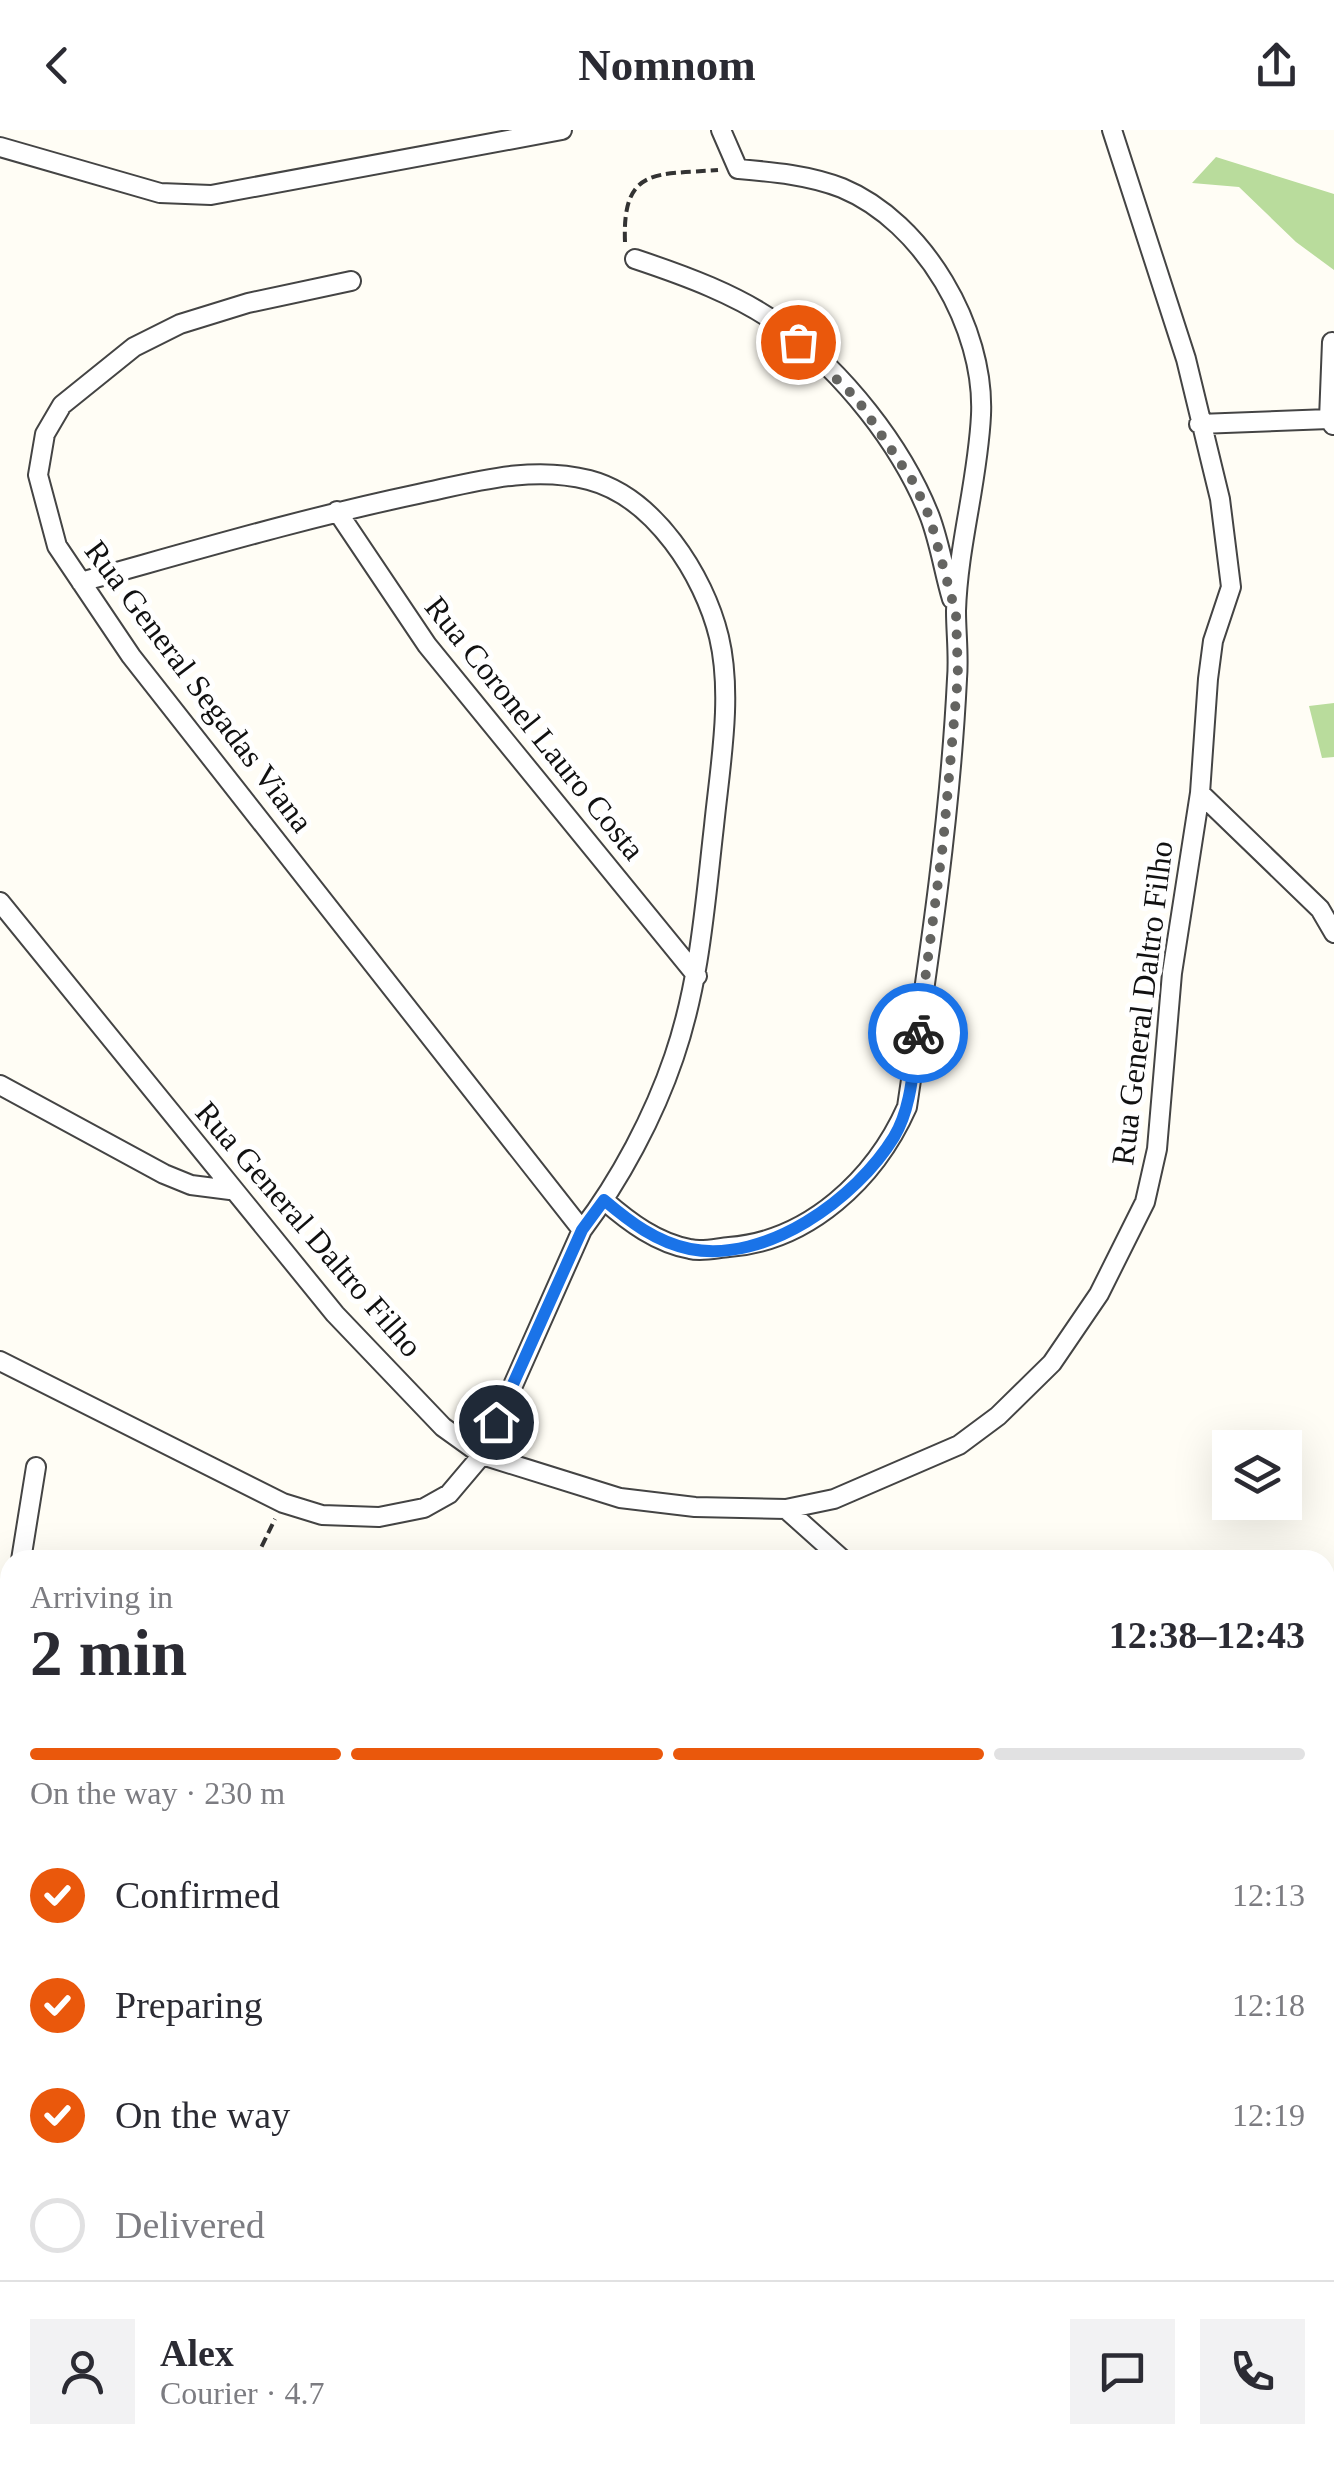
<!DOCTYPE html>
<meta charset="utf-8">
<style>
body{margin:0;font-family:"Times New Roman",serif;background:#f2f2f3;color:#2b2b33;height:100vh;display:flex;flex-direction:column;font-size:38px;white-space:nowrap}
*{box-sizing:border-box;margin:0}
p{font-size:32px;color:#7c7c81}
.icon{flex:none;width:55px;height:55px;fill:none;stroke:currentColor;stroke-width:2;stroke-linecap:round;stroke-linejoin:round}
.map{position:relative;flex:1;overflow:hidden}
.sheet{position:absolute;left:0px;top:1420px;width:1335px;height:930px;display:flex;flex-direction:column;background:#fff;border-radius:30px 30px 0 0;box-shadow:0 10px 40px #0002}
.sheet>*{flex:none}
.fabs{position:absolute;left:1212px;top:1300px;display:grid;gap:20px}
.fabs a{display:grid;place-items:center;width:90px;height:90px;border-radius:0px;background:#fff;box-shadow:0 10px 40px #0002;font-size:50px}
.pin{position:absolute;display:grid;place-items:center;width:85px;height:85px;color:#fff;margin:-42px;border:5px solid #fff;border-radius:50%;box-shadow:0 2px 10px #0007}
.courier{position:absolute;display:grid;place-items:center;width:100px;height:100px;margin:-50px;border:8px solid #1a73e8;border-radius:50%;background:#fff;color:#222;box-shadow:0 2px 12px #0007}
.headline em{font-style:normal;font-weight:600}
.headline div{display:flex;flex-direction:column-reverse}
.headline{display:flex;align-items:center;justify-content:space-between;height:170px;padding:0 30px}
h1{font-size:65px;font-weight:600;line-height:75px}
.bar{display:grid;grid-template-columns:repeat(4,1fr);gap:15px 10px;align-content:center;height:120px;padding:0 30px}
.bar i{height:12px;border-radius:8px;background:#e1e1e2}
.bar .active{background:#ea580c}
.bar p{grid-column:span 4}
.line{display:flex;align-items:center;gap:25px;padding:0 30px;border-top:2px solid #e1e1e2}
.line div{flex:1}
.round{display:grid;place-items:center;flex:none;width:105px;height:105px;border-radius:0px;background:#f2f2f3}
ol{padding:0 30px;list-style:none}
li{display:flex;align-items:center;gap:30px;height:110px}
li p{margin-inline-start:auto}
li .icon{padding:10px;border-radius:50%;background:#ea580c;color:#fff;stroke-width:4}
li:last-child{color:#7c7c81}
li i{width:55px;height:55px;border:5px solid #e1e1e2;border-radius:50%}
header{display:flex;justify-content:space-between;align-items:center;height:130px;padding:0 30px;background:#fff;font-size:45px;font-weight:600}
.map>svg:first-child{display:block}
</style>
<header><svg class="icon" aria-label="back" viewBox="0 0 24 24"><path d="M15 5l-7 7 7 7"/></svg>Nomnom<svg class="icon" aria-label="share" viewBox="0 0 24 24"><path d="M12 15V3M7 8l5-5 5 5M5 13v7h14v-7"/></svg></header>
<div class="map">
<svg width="1334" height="2350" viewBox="0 0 1334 2350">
<rect width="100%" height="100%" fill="#fffdf5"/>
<!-- forest -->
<path fill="#b9dc9c" d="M1216 27 1334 64V140L1296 112 1239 57 1192 53Z
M1334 573V627L1322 628 1309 576Z"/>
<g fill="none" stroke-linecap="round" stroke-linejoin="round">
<defs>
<path id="minor" d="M0 17 160 63 211 65 562 0
M635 129C683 145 739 165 781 196 843 242 902 315 930 387 940 414 944 442 952 469
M351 151 248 173 180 194 134 217 62 275 45 304 38 345 57 416 131 526 582 1100
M1332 212 1329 289 1333 295
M1199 294 1329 289
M337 381 427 515 697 846
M1200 663 1320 779 1334 803
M0 772 335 1184 443 1297 482 1325 620 1368 695 1377 786 1379 834 1369 959 1315 998 1286 1052 1233 1099 1164 1145 1072 1157 1019 1172 843 1200 663 1208 549 1213 511 1231 457 1220 369 1186 229 1112 0
M0 955 164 1044 191 1055 230 1060
M605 1071C629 1092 657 1113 690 1119 702 1122 717 1118 729 1117 809 1111 875 1049 907 977 928 835 950 692 957 549 959 526 956 503 956 481 958 415 978 351 981 285 985 198 924 92 842 58 809 45 773 42 738 39L721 0
M0 1231 283 1373 322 1385 379 1387 424 1378 449 1364 482 1325 582 1100C620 1050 654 986 674 927 700 851 705 774 714 696 720 636 733 566 719 507 704 445 654 367 589 350 531 335 475 352 418 364 304 388 193 421 81 452
M786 1379 843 1430
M21 1430 36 1337
M0 1489 10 1491
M0 1727H10
M0 1748 10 1758
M0 1964 10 1965
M0 2147 10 2177
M67 2340 72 2350
M444 2350 450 2340"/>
</defs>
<!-- minor casing -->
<use href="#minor" stroke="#444" stroke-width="22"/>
<!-- path -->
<path stroke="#333" stroke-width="4" stroke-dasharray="10 5" stroke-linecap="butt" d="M625 112C622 36 657 45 718 40
M255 1430 275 1389
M0 2310 10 2313"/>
<!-- minor -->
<use href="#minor" stroke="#fff" stroke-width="18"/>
</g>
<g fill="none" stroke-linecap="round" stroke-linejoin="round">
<!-- done -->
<path stroke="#646461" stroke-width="10" stroke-dasharray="0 18" d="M798 212 857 269 914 353 930 388 956 484 958 546 943 714 918 903"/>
<!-- route -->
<path stroke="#1a73e8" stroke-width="12" d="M496 1292 582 1100 604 1070C630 1092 656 1112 690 1119 766 1134 856 1069 894 1007 912 977 913 937 918 903"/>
</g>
<g text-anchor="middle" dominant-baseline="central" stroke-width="10" stroke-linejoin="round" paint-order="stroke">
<!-- street labels -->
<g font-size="32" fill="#111" stroke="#fff">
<text transform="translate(199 556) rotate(53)">Rua General Segadas Viana</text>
<text transform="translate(535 598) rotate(51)">Rua Coronel Lauro Costa</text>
<text transform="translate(1142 873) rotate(-83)">Rua General Daltro Filho</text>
<text transform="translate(309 1099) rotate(49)">Rua General Daltro Filho</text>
</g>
</g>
</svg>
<div class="fabs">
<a><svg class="icon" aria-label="layers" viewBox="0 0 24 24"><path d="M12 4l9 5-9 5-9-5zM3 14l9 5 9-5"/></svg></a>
</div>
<div class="pin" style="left:798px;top:212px;background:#ea580c"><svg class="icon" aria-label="bag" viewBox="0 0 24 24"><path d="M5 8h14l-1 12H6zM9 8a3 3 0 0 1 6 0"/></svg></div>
<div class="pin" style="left:496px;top:1292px;background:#1f2937"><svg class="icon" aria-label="home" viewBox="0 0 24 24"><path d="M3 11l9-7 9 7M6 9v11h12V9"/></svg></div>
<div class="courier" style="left:918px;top:903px"><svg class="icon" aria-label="bike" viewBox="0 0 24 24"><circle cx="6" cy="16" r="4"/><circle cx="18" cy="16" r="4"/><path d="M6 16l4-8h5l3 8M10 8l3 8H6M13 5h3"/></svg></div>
<section class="sheet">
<div class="headline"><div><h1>2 min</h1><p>Arriving in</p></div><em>12:38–12:43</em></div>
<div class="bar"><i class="active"></i><i class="active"></i><i class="active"></i><i></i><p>On the way · 230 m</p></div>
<ol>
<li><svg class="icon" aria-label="check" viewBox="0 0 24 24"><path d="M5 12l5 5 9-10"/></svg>Confirmed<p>12:13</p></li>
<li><svg class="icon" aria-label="check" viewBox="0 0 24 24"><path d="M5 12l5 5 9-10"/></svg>Preparing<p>12:18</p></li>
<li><svg class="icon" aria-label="check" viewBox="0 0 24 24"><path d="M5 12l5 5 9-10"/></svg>On the way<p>12:19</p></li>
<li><i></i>Delivered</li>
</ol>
<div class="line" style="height:180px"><a class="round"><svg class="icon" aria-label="person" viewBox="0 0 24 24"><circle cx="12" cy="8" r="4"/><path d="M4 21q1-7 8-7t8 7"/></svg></a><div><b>Alex</b><p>Courier · 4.7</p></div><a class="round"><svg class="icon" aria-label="chat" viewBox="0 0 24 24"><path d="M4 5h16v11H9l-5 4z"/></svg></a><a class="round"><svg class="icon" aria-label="phone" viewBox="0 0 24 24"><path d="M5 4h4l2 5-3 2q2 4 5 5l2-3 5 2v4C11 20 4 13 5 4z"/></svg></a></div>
</section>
</div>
